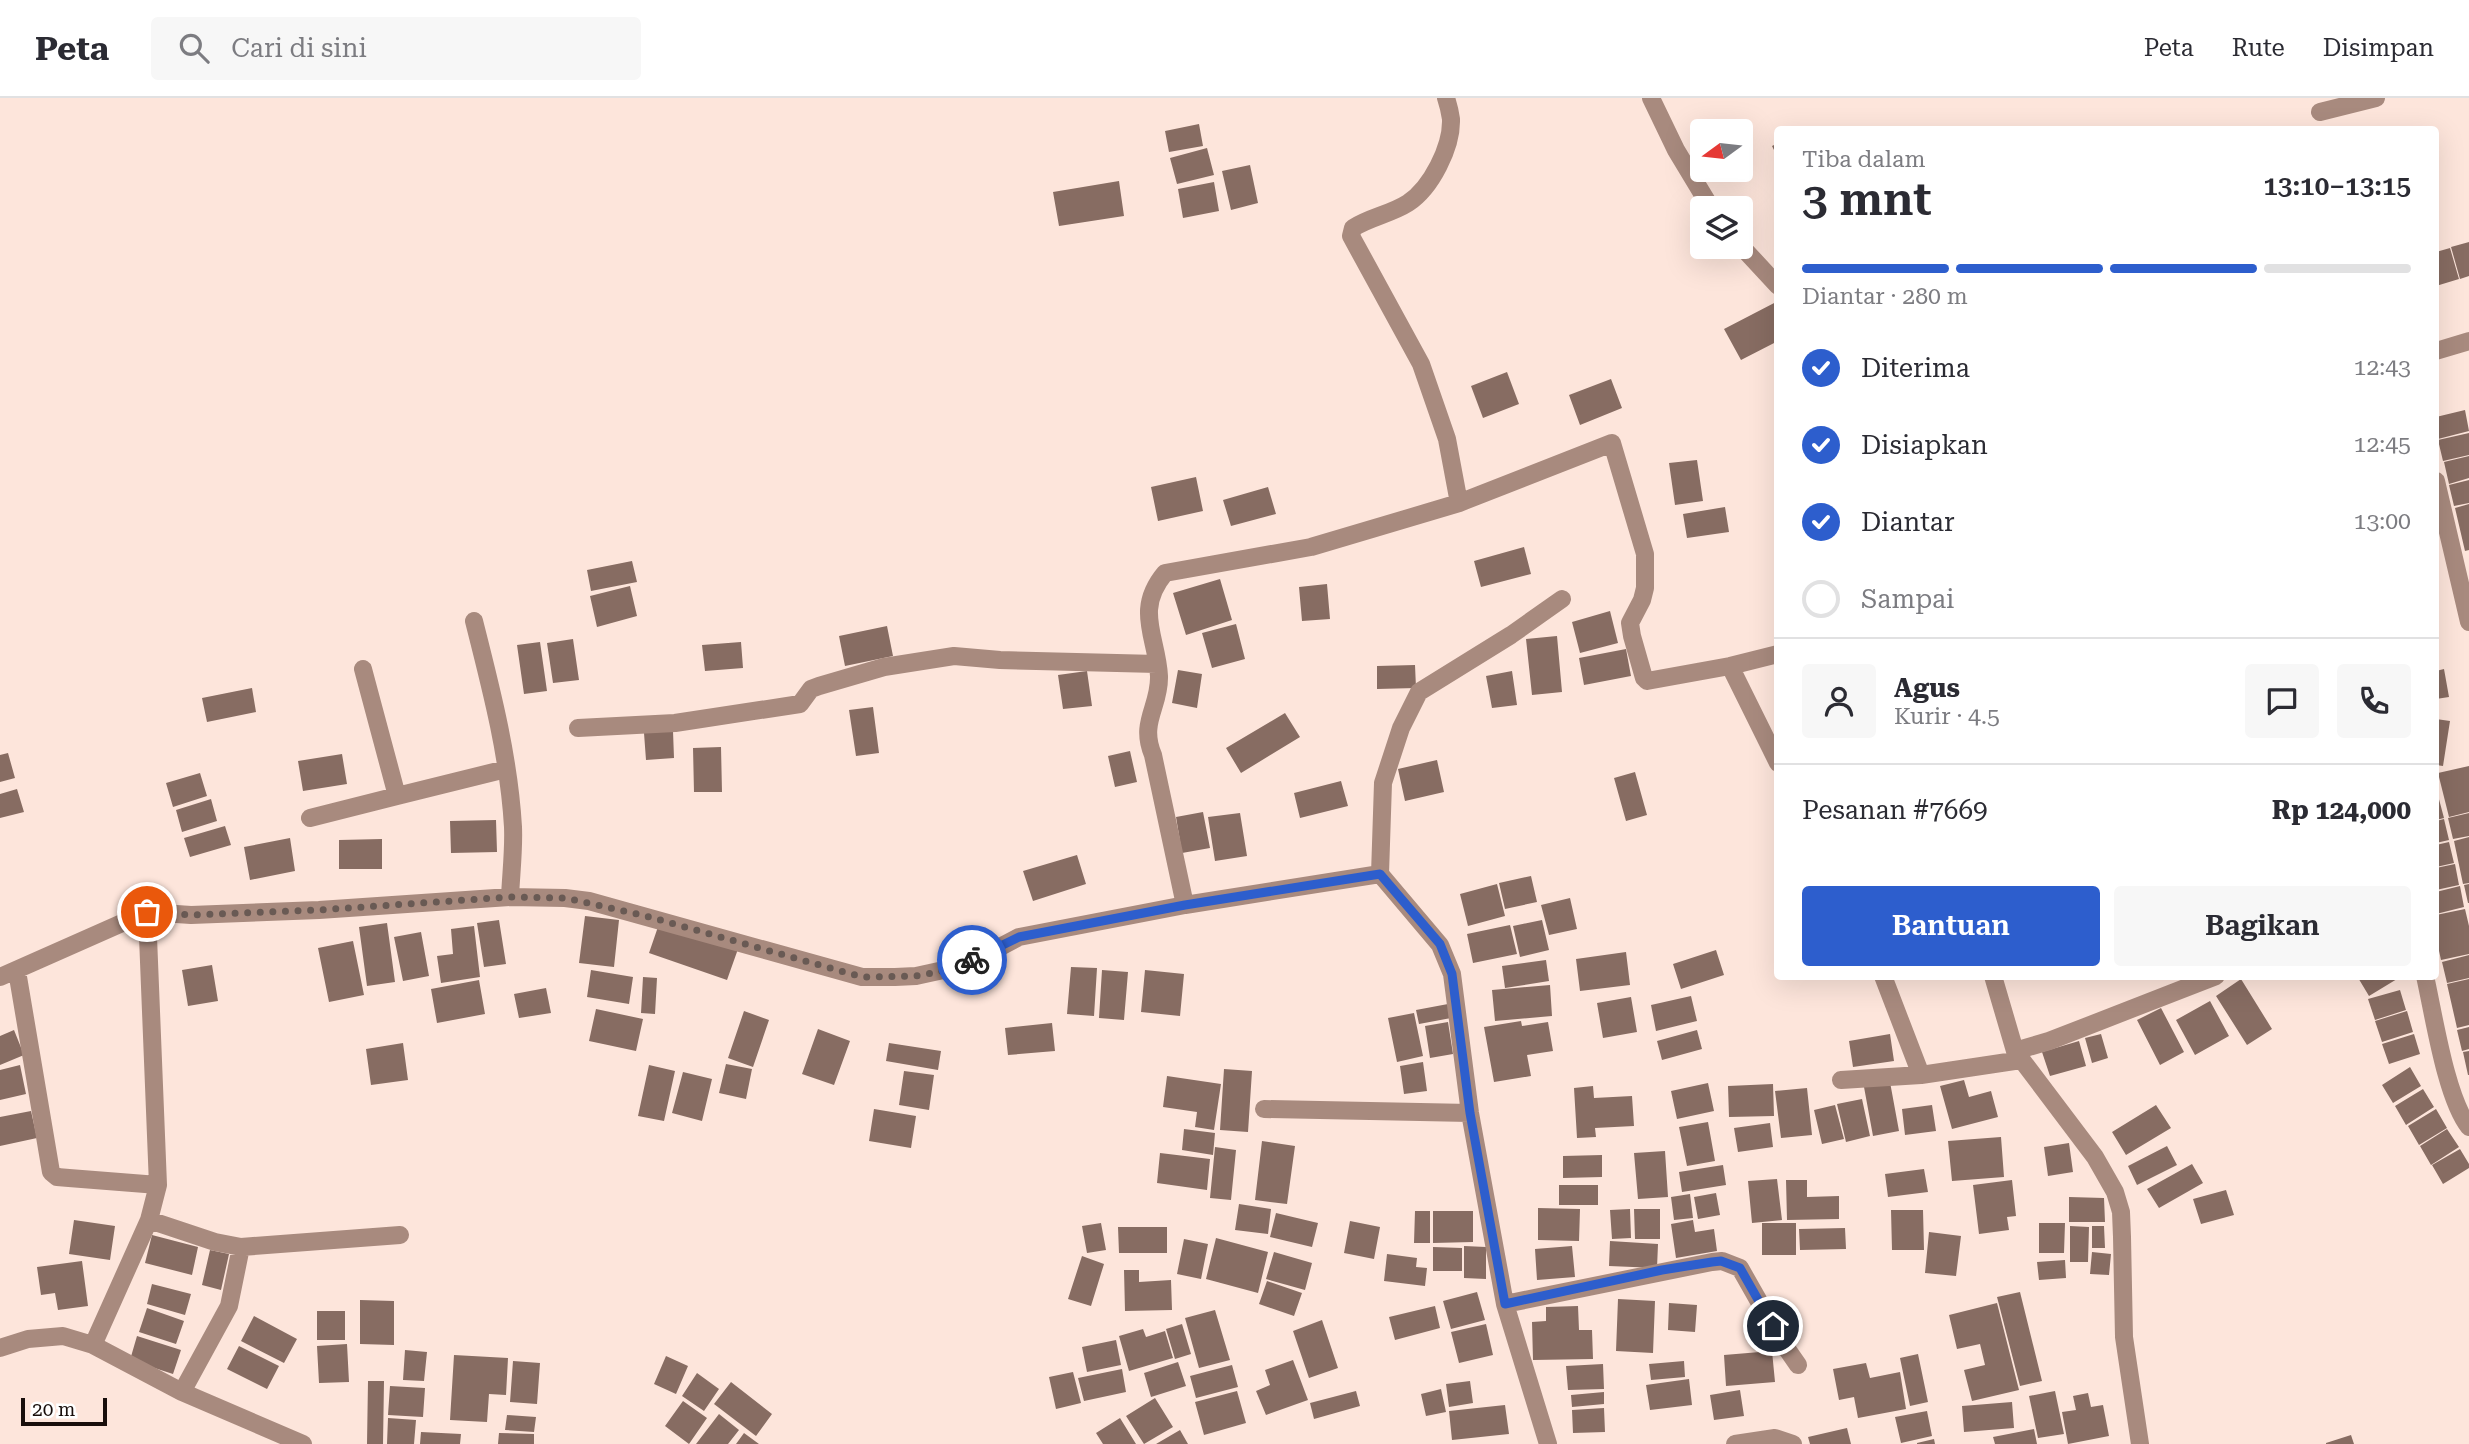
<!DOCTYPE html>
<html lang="id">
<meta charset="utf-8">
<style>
body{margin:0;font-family:"Roboto Serif",serif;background:#f7f7f7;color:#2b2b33;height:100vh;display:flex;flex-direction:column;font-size:26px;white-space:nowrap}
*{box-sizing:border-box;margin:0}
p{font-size:23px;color:#7c7c81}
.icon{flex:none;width:38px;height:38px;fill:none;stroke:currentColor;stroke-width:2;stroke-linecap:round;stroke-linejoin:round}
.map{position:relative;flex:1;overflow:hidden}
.drawer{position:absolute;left:1774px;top:28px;width:665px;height:854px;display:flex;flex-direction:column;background:#fff;border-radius:7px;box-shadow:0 7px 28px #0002}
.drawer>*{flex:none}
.needle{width:46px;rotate:255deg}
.controls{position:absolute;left:1690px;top:21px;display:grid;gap:14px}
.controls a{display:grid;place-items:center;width:63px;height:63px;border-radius:7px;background:#fff;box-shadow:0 7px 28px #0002;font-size:35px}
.scale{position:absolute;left:21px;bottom:18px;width:86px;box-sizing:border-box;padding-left:7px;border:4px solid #190f0c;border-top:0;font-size:19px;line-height:24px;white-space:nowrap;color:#190f0c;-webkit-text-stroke:5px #fff;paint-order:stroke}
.pin{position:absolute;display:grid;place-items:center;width:60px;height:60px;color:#fff;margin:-30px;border:4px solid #fff;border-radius:50%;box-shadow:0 2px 7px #0007}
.courier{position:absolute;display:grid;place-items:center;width:70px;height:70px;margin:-35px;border:5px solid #2d5ecd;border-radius:50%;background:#fff;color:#222;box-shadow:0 2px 9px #0007}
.summary em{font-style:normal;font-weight:600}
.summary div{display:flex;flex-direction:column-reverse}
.summary{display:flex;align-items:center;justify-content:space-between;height:119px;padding:0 28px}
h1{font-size:46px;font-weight:600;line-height:52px}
.bar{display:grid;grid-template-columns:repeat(4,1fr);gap:10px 7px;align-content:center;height:84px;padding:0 28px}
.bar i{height:9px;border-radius:5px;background:#e1e1e2}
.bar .current{background:#2d5ecd}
.bar p{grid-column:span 4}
.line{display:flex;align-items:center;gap:18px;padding:0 28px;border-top:2px solid #e1e1e2}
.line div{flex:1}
.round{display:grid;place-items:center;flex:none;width:74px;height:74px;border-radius:7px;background:#f7f7f7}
ol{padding:0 28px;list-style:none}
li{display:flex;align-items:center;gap:21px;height:77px}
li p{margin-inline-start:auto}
li .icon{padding:7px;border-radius:50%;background:#2d5ecd;color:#fff;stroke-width:4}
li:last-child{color:#7c7c81}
li i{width:38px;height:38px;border:4px solid #e1e1e2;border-radius:50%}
.cta{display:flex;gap:14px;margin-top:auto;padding:14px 28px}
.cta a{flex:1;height:80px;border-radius:7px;background:#2d5ecd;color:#fff;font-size:28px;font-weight:600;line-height:80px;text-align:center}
.cta a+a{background:#f7f7f7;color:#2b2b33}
header{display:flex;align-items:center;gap:42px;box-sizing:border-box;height:98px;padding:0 35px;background:#fff;border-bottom:2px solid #e1e1e2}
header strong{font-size:33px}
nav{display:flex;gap:38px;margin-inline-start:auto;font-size:24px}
.search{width:490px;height:63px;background:#f7f7f7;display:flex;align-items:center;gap:18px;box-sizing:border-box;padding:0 24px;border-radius:7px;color:#7c7c81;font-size:26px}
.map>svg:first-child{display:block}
</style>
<header>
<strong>Peta</strong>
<div class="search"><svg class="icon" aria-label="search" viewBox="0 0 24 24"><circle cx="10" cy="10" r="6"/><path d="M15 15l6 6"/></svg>Cari di sini</div>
<nav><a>Peta</a><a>Rute</a><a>Disimpan</a></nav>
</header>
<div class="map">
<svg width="2469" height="1346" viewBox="0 0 2469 1346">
<rect width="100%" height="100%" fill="#fde5db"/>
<!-- building -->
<path fill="#876c62" d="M1199 26 1203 48 1169 54 1165 33Z
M1778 45V60L1772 48Z
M1207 50 1214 77 1177 86 1170 60Z
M1250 67 1258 105 1231 112 1222 73Z
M1119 83 1124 118 1059 128 1053 94Z
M1214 84 1219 113 1183 120 1178 91Z
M2469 144V178L2460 181 2451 149Z
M2450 150 2459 181 2436 188V154Z
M1778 203V243L1741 262 1724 231Z
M1507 274 1519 306 1483 320 1471 288Z
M1611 281 1622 310 1580 327 1569 297Z
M2465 312 2469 333 2438 341 2436 319Z
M2469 335V357L2443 363 2438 342Z
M2469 358V380L2449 386 2444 364Z
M1697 362 1703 403 1675 407 1669 365Z
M1196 379 1203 413 1158 423 1151 389Z
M2469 382V405L2454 408 2449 387Z
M1268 389 1276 416 1231 428 1223 402Z
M2469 406V452L2465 453 2455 410Z
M1725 409 1729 434 1687 440 1683 416Z
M1524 449 1531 476 1481 489 1474 463Z
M632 463 637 484 591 493 587 472Z
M1220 481 1232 522 1186 537 1173 495Z
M1327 486 1330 521 1302 523 1299 489Z
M630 488 637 518 597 529 590 498Z
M1610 513 1618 545 1580 555 1572 524Z
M1236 526 1245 561 1212 570 1202 535Z
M887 528 893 558 845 568 839 538Z
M1557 538 1562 594 1532 597 1526 541Z
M573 541 579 582 553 585 547 545Z
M540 544 547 593 524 596 517 547Z
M741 544 743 570 705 573 702 547Z
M1626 551 1631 578 1584 587 1579 560Z
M1415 567 1416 590 1377 591V568Z
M2444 571 2449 599 2436 601V573Z
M1178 572 1202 576 1197 610 1172 605Z
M1087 573 1092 608 1063 611 1058 577Z
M1512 573 1517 607 1492 610 1486 578Z
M252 590 256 614 207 624 202 600Z
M873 609 879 655 856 658 849 612Z
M1285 615 1300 639 1241 675 1226 650Z
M2436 621 2450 623 2443 668 2436 667Z
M673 633 674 660 646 662 644 635Z
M721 649 722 694H694L693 650Z
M1130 653 1137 684 1115 689 1108 658Z
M8 655 15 680 0 684V657Z
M342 656 347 686 303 693 298 663Z
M1437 662 1444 694 1405 703 1398 671Z
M2469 668V714L2449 719 2438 675Z
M1635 674 1647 717 1626 723 1614 680Z
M200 675 207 698 173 709 166 685Z
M1341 683 1348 708 1300 720 1294 695Z
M2436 690 2444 720 2436 722Z
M17 691 24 714 0 720V696Z
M211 701 217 723 182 734 176 712Z
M1203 714 1210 750 1182 755 1176 719Z
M1240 715 1247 758 1215 763 1208 719Z
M2469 715V738L2453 741 2448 720Z
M2444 721 2449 742 2436 745V723Z
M496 722 497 754 451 755 450 723Z
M225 728 231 747 190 759 184 740Z
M2469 739V785L2463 786 2454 743Z
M290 740 295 773 250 782 244 749Z
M382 741V771H339V742Z
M2449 744 2454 765 2436 769V747Z
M1077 757 1086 786 1033 803 1023 773Z
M2455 766 2459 787 2436 792V770Z
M1531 778 1537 804 1505 811 1499 785Z
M1497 786 1505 818 1468 828 1460 796Z
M2469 786V805H2468L2464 787Z
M2460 788 2464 809 2436 816V794Z
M1570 800 1577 831 1549 837 1541 807Z
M2465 811 2469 828V856L2441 862 2436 839V817Z
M585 818 619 822 614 869 579 865Z
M499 822 506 866 484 869 477 825Z
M1542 822 1549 852 1520 859 1513 828Z
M660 823 738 851 727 882 649 855Z
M387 825 395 884 367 888 359 829Z
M1510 827 1517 856 1473 865 1467 836Z
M474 828 480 879 441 885 437 858 453 856 451 831Z
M421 834 429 878 403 883 394 839Z
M353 843 364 897 329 904 318 850Z
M1716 852 1724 877 1681 891 1673 866Z
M1626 854 1630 887 1580 893 1576 861Z
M2469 857V880L2447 885 2442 864Z
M1546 862 1549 883 1505 890 1502 868Z
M212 867 218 903 188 908 182 872Z
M1071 869 1097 870 1094 918 1067 916Z
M591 872 633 879 629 906 587 899Z
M1102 872 1128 874 1124 922 1099 920Z
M1145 872 1184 876 1180 918 1141 914Z
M2357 878H2396L2397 881 2369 898Z
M643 879 657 880 655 916 641 915Z
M2241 881 2272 931 2247 947 2216 898Z
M2469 881V927L2457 930 2447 886Z
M479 882 485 916 437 925 431 891Z
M1550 887 1552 918 1495 923 1492 892Z
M546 890 551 915 519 920 514 896Z
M2400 892 2406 912 2375 922 2368 901Z
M1691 898 1697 923 1656 933 1651 907Z
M1631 899 1637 934 1603 940 1597 905Z
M2210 903 2229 938 2195 957 2176 922Z
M1448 906 1451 920 1419 926 1416 912Z
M2161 910 2184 954 2160 967 2137 922Z
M596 911 643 921 636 953 589 943Z
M744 913 769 922 753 969 728 960Z
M2407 913 2413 934 2382 944 2375 923Z
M1414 915 1423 958 1397 964 1388 920Z
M1521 923 1522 928 1548 924 1553 953 1527 957 1531 978 1494 984 1484 929Z
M1448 924 1453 956 1430 960 1425 928Z
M1052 925 1055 953 1008 957 1005 930Z
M2469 929V951L2462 953 2457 932Z
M818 931 850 943 834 987 802 976Z
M14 932 24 957 0 967V938Z
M1697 932 1702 951 1662 962 1657 943Z
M1890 936 1894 963 1853 969 1849 943Z
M2101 936 2108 960 2092 965 2085 940Z
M2414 936 2420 956 2389 966 2382 946Z
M2079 943 2086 968 2050 978 2042 954Z
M403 945 408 982 371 987 366 951Z
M889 945 941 953 938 972 886 963Z
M2469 953V977H2468L2463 954Z
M1423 964 1427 993 1404 996 1400 968Z
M726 966 752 971 746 1001 719 995Z
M20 967 26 996 0 1002V972Z
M649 967 675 973 664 1023 638 1018Z
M2410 969 2421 988 2393 1005 2382 987Z
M1224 971 1252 973 1248 1034 1220 1032Z
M904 973 934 977 929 1012 899 1007Z
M683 974 712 981 702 1023 672 1015Z
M1167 978 1221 986 1214 1032 1195 1029 1197 1014 1163 1009Z
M1964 982 1969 999 1991 993 1998 1019 1952 1031 1940 988Z
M1890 984 1899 1033 1873 1038 1864 989Z
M1708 985 1714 1013 1677 1021 1671 993Z
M1773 986 1774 1018 1729 1019 1728 988Z
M1593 988 1594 1000 1632 998 1634 1028 1595 1030 1596 1039 1577 1040 1574 990Z
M1807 990 1812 1037 1781 1040 1775 993Z
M2423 991 2434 1009 2406 1027 2395 1008Z
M1862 1001 1870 1038 1846 1044 1837 1006Z
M1835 1007 1844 1041 1822 1046 1814 1012Z
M1932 1007 1936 1033 1905 1037 1902 1011Z
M2156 1007 2171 1030 2126 1057 2112 1034Z
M874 1011 916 1018 911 1050 869 1043Z
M2436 1011 2447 1030 2419 1047 2408 1028Z
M31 1013 37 1040 0 1048V1019Z
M1708 1024 1715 1063 1687 1068 1679 1029Z
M1770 1025 1773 1049 1738 1054 1734 1030Z
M1184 1031 1215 1035 1213 1057 1182 1052Z
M2447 1031 2459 1049 2431 1067 2420 1048Z
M2001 1039 2004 1079 1952 1083 1948 1043Z
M1262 1043 1295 1048 1287 1106 1255 1102Z
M2069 1045 2073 1074 2048 1078 2044 1049Z
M2167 1048 2177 1067 2137 1087 2128 1068Z
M1215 1049 1236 1052 1231 1102 1210 1100Z
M2460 1051 2469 1066V1070L2443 1086 2432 1067Z
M1665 1053 1668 1099 1638 1101 1634 1055Z
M1160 1055 1210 1061 1207 1092 1157 1085Z
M1602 1057V1079L1563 1080V1058Z
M2192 1066 2203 1085 2159 1110 2147 1091Z
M1723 1067 1726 1087 1682 1094 1679 1074Z
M1924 1071 1928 1094 1888 1099 1885 1076Z
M1777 1081 1782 1122 1752 1125 1748 1083Z
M1786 1082H1807V1099L1839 1098V1121L1787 1122Z
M2012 1082 2016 1118 2007 1119 2009 1132 1979 1136 1973 1087Z
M1559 1087H1598V1107H1559Z
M2226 1092 2234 1117 2201 1126 2193 1101Z
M1716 1095 1720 1117 1698 1121 1694 1099Z
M1690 1096 1693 1120 1674 1122 1671 1099Z
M2069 1099 2104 1100 2105 1124H2069Z
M1239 1106 1271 1111 1268 1136 1235 1132Z
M1538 1110 1580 1111 1579 1143 1538 1142Z
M1630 1111 1631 1140 1612 1141 1610 1112Z
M1634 1111H1660V1141H1635Z
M1891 1112H1923L1924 1152H1892Z
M1415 1113H1430V1145H1414Z
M1433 1113H1473V1144L1433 1145Z
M1276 1115 1318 1125 1312 1149 1270 1139Z
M74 1122 115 1128 110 1162 69 1156Z
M1693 1122 1695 1134 1714 1131 1717 1153 1676 1160 1671 1126Z
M1350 1123 1380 1129 1374 1161 1344 1155Z
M1101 1125 1106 1152 1087 1155 1082 1128Z
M1762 1125H1796V1157H1762Z
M2039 1125H2065L2064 1155H2039Z
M2070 1128 2089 1129 2088 1164H2070Z
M2092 1128H2104L2105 1150H2092Z
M1118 1129H1167V1155H1119Z
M1845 1130 1846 1151 1800 1152 1799 1131Z
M1929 1134 1961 1138 1956 1178 1925 1175Z
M152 1137 198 1149 192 1177 145 1165Z
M1216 1140 1268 1154 1258 1195 1206 1181Z
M1184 1141 1208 1146 1201 1181 1177 1176Z
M1610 1143 1658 1146 1657 1170 1609 1168Z
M1464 1148 1486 1149V1181L1464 1180Z
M1572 1148 1575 1179 1537 1182 1535 1151Z
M1433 1149 1462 1150V1173H1433Z
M210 1152 229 1156 221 1192 202 1187Z
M1274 1154 1312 1165 1305 1192 1266 1181Z
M2092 1154 2111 1156 2109 1177 2090 1176Z
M1387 1156 1417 1160 1416 1169 1427 1170 1425 1188 1384 1183Z
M1082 1158 1104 1166 1091 1208 1068 1201Z
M2065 1162 2066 1180 2039 1182 2037 1164Z
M82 1163 88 1208 58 1212 55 1195 41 1197 37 1169Z
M1124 1172H1139V1184L1171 1182 1172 1212 1125 1213Z
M1267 1183 1302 1195 1294 1218 1259 1206Z
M152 1186 191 1196 185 1217 147 1206Z
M1477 1194 1485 1222 1451 1231 1443 1203Z
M2020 1194 2042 1283 2020 1288 1997 1199Z
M1618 1201 1655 1203 1653 1255 1616 1253Z
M360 1202 394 1203V1247L360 1246Z
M1669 1205 1697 1207 1695 1234 1668 1232Z
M1997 1205 2019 1292 1972 1303 1964 1272 1985 1267 1980 1246 1957 1251 1949 1217Z
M1435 1208 1440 1230 1395 1242 1389 1219Z
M1578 1208 1579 1232H1592L1593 1261 1533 1262 1532 1224 1546 1223V1209Z
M147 1210 184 1223 176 1246 139 1234Z
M1215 1212 1230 1262 1199 1270 1185 1220Z
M317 1213H345V1242H317Z
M254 1218 297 1241 284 1265 241 1243Z
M1322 1222 1338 1270 1309 1280 1293 1233Z
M1182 1226 1191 1256 1175 1261 1166 1231Z
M1486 1226 1493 1257 1459 1265 1451 1234Z
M1143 1231 1146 1239 1165 1233 1173 1260 1129 1273 1119 1238Z
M137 1238 181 1252 173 1276 130 1262Z
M1116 1242 1121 1267 1087 1274 1082 1249Z
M347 1246 349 1284 319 1285 317 1248Z
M239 1248 279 1268 267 1291 227 1271Z
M405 1252 427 1254 424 1283 403 1282Z
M1772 1253 1775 1284 1726 1288 1724 1257Z
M1918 1256 1928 1304 1910 1308 1900 1260Z
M454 1257 508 1260 506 1297 489 1296 487 1324 450 1322Z
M666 1258 688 1268 676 1296 654 1286Z
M1293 1262 1308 1302 1266 1317 1256 1293 1270 1287 1265 1272Z
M513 1263 540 1265 537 1306 510 1304Z
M1684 1263 1685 1279 1651 1282 1649 1266Z
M1178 1264 1186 1288 1151 1299 1144 1275Z
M1866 1265 1870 1280 1900 1274 1906 1311 1858 1320 1854 1299 1839 1302 1833 1271Z
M1603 1266 1604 1291 1568 1292 1566 1268Z
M1232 1267 1238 1289 1196 1300 1190 1278Z
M1122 1271 1126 1294 1084 1303 1078 1280Z
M1073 1274 1081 1305 1056 1311 1049 1279Z
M697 1275 719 1291 704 1313 682 1298Z
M1689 1281 1692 1307 1650 1312 1646 1287Z
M368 1283H384L383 1346H367Z
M1470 1283 1473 1305 1449 1309 1446 1286Z
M731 1284 772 1316 756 1338 714 1306Z
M390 1288 425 1290 423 1319 388 1317Z
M1441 1291 1446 1314 1426 1318 1421 1296Z
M1740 1292 1744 1318 1714 1322 1710 1297Z
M1237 1293 1246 1325 1204 1337 1195 1304Z
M1356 1293 1360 1308 1314 1321 1310 1305Z
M2055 1293 2064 1336 2038 1340 2029 1298Z
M1604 1294V1306L1572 1309 1571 1297Z
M2088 1295 2091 1309 2103 1307 2109 1338 2068 1346 2062 1314 2076 1312 2073 1298Z
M1155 1300 1173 1329 1144 1346 1126 1318Z
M683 1303 707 1320 689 1346 665 1328Z
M2012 1304 2014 1330 1964 1334 1962 1308Z
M1505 1307 1509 1336 1452 1342 1449 1313Z
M1604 1310 1605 1334 1573 1335 1572 1312Z
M1927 1313 1932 1338 1901 1345 1895 1319Z
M719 1316 739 1332 728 1346H696Z
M507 1317 536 1319 534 1334 505 1332Z
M388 1320 416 1322 414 1346H387Z
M1120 1320 1136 1346H1103L1096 1335Z
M1847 1330 1851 1346H1810L1808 1339Z
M2034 1331 2037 1346H1995L1993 1339Z
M1180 1332 1188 1346H1156Z
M421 1334 461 1336 460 1346H420Z
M499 1335 534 1336V1346H498Z
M744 1335 759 1346H736Z
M2351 1337 2354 1346H2326V1345Z
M1934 1341 1935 1346H1917V1345Z"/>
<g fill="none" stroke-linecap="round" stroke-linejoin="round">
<!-- minor -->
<path stroke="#a88a7e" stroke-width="18" d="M1446 0C1448 6 1450 14 1451 21 1452 49 1431 90 1408 105 1391 116 1370 119 1353 130L1351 138 1421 266 1447 341 1459 405
M1651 0 1676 52 1711 110
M2320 14 2376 0
M1741 148 1778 188
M2436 253 2469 243
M2436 383 2469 524
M474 523C491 590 509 659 513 729 514 752 511 776 510 799
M1730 568 1778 665
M363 571 397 698 506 671
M578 630 675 625 800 606 811 591 819 588 884 569 954 558 1000 562 1157 566
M310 720 397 698
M1185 807 1153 657C1139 624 1160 609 1159 578 1157 539 1134 512 1165 475L1311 449 1459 405 1612 345 1645 456V490L1642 502 1630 525 1632 538 1644 580 1647 583 1730 568 1778 556
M147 814 158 1087 149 1122 215 1144 241 1149 400 1137
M17 873 51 1074 57 1079 69 1080 158 1087
M1883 878 1921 977
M1993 878 2015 953 2095 1059 2115 1094 2121 1114 2122 1139 2124 1239 2140 1346
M2425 878C2434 918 2446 1000 2469 1029
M0 879 147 814 191 817 319 812 510 799 565 800 589 803 862 879H895L916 878 948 871 985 857 1019 839 1185 807 1380 776
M2015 953 2049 943 2216 878
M1841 982 1921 977 2021 962
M1264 1011 1470 1015
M1505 1206 1712 1164 1722 1163 1740 1170 1782 1244 1798 1267
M93 1247 149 1122
M0 1250 28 1241 63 1238 93 1247 182 1294 303 1346
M182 1294 229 1208 241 1149
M1548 1346 1505 1206 1470 1015 1452 876 1440 847 1380 776 1383 685 1401 630 1419 594 1511 537 1562 501
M1735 1346 1775 1340 1793 1346"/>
</g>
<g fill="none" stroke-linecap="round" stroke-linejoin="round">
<!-- done -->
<path stroke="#695a54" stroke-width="7" stroke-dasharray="0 12.6" d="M147 814 191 817 319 812 510 799 565 800 646 818 862 879 916 878 948 872 972 862"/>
<!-- route -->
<path stroke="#2d5ecd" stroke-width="9" d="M972 862 1019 839 1185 807 1380 776 1440 846 1452 876 1470 1015 1505 1206 1662 1172 1712 1164 1721 1163 1740 1170 1773 1228"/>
</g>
</svg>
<div class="controls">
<a><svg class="needle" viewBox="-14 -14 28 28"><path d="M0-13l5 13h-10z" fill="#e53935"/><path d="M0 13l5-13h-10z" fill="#7c7c81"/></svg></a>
<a><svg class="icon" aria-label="layers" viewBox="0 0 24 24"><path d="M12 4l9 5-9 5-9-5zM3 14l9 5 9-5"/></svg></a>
</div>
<div class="scale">20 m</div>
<div class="pin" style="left:147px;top:814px;background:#ea580c"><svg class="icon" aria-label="bag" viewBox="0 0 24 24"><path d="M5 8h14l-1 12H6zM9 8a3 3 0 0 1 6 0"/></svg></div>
<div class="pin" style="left:1773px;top:1228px;background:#1f2937"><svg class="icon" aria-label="home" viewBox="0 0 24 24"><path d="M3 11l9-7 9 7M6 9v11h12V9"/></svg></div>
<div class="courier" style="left:972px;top:862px"><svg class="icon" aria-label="bike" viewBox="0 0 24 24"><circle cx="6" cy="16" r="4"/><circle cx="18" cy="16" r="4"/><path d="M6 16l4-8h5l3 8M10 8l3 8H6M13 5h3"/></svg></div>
<section class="drawer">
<div class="summary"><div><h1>3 mnt</h1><p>Tiba dalam</p></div><em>13:10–13:15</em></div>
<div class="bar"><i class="current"></i><i class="current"></i><i class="current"></i><i></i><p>Diantar · 280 m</p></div>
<ol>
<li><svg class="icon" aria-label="check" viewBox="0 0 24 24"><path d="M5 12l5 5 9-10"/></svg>Diterima<p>12:43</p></li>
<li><svg class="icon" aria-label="check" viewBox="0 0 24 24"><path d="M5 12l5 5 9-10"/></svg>Disiapkan<p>12:45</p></li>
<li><svg class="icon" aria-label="check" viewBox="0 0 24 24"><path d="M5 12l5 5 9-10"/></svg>Diantar<p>13:00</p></li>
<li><i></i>Sampai</li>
</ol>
<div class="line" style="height:126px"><a class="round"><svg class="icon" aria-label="person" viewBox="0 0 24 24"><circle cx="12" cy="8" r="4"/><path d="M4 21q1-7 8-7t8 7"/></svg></a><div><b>Agus</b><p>Kurir · 4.5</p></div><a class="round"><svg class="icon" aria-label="chat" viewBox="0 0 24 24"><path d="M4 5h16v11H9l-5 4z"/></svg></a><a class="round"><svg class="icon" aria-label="phone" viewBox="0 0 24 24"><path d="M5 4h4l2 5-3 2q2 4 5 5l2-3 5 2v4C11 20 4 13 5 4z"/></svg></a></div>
<div class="line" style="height:91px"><div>Pesanan #7669</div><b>Rp 124,000</b></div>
<div class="cta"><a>Bantuan</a><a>Bagikan</a></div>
</section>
</div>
